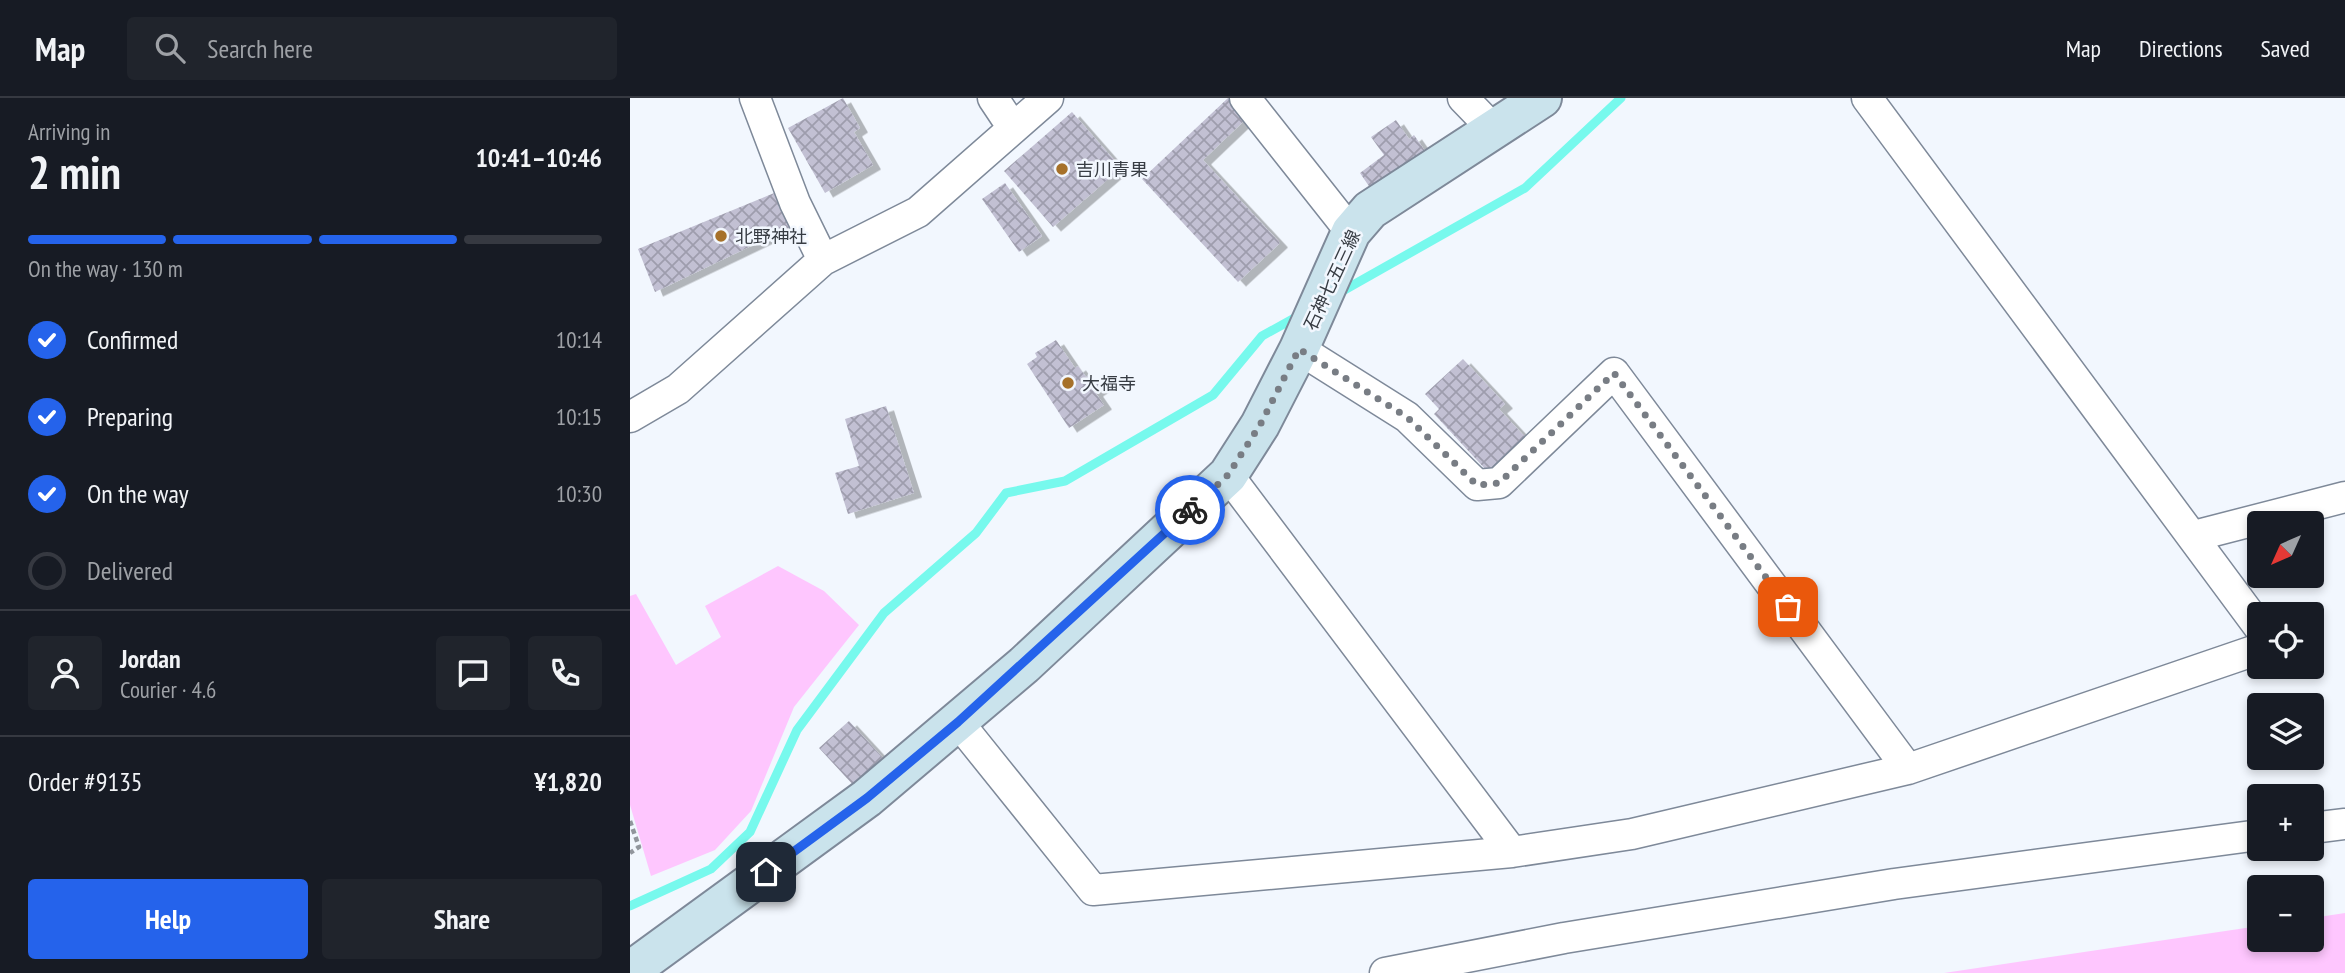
<!DOCTYPE html>
<meta charset="utf-8">
<style>
body{margin:0;font-family:"PT Sans Narrow","Noto Sans JP",sans-serif;background:#20242c;color:#f1f3f6;height:100vh;display:flex;flex-direction:column;font-size:26px;white-space:nowrap}
*{box-sizing:border-box;margin:0}
p{font-size:23px;color:#9ea1a6}
.icon{flex:none;width:38px;height:38px;fill:none;stroke:currentColor;stroke-width:2;stroke-linecap:round;stroke-linejoin:round}
.map{position:relative;flex:1;overflow:hidden}
.panel{display:flex;flex-direction:column;background:#171b24;width:630px}
.panel>*{flex:none}
.needle{width:46px;rotate:225deg}
.tools{position:absolute;left:1617px;top:413px;display:grid;gap:14px}
.tools a{display:grid;place-items:center;width:77px;height:77px;border-radius:7px;background:#171b24;box-shadow:0 4px 10px #0003;font-size:35px}
.pin{position:absolute;display:grid;place-items:center;width:60px;height:60px;color:#fff;margin:-30px;border-radius:14px;box-shadow:0 4px 10px #0006}
.courier{position:absolute;display:grid;place-items:center;width:70px;height:70px;margin:-35px;border:5px solid #2563eb;border-radius:50%;background:#fff;color:#222;box-shadow:0 2px 9px #0007}
.summary em{font-style:normal;font-weight:700}
.summary div{display:flex;flex-direction:column-reverse}
.summary{display:flex;align-items:center;justify-content:space-between;height:119px;padding:0 28px}
h1{font-size:46px;font-weight:700;line-height:52px}
.bar{display:grid;grid-template-columns:repeat(4,1fr);gap:10px 7px;align-content:center;height:84px;padding:0 28px}
.bar i{height:9px;border-radius:5px;background:#363941}
.bar .on{background:#2563eb}
.bar p{grid-column:span 4}
.line{display:flex;align-items:center;gap:18px;padding:0 28px;border-top:2px solid #363941}
.line div{flex:1}
.round{display:grid;place-items:center;flex:none;width:74px;height:74px;border-radius:7px;background:#20242c}
ol{padding:0 28px;list-style:none}
li{display:flex;align-items:center;gap:21px;height:77px}
li p{margin-inline-start:auto}
li .icon{padding:7px;border-radius:50%;background:#2563eb;color:#fff;stroke-width:4}
li:last-child{color:#9ea1a6}
li i{width:38px;height:38px;border:4px solid #363941;border-radius:50%}
.button{display:flex;gap:14px;margin-top:auto;padding:14px 28px}
.button a{flex:1;height:80px;border-radius:7px;background:#2563eb;color:#fff;font-size:28px;font-weight:700;line-height:80px;text-align:center}
.button a+a{background:#20242c;color:#f1f3f6}
header{display:flex;align-items:center;gap:42px;box-sizing:border-box;height:98px;padding:0 35px;background:#171b24;border-bottom:2px solid #363941}
header strong{font-size:33px}
nav{display:flex;gap:38px;margin-inline-start:auto;font-size:24px}
.search{width:490px;height:63px;background:#20242c;display:flex;align-items:center;gap:18px;box-sizing:border-box;padding:0 24px;border-radius:7px;color:#9ea1a6;font-size:26px}
main{display:flex;flex:1;min-height:0}
.map>svg:first-child{display:block}
</style>
<header>
<strong>Map</strong>
<div class="search"><svg class="icon" aria-label="search" viewBox="0 0 24 24"><circle cx="10" cy="10" r="6"/><path d="M15 15l6 6"/></svg>Search here</div>
<nav><a>Map</a><a>Directions</a><a>Saved</a></nav>
</header>
<main>
<section class="panel">
<div class="summary"><div><h1>2 min</h1><p>Arriving in</p></div><em>10:41–10:46</em></div>
<div class="bar"><i class="on"></i><i class="on"></i><i class="on"></i><i></i><p>On the way · 130 m</p></div>
<ol>
<li><svg class="icon" aria-label="check" viewBox="0 0 24 24"><path d="M5 12l5 5 9-10"/></svg>Confirmed<p>10:14</p></li>
<li><svg class="icon" aria-label="check" viewBox="0 0 24 24"><path d="M5 12l5 5 9-10"/></svg>Preparing<p>10:15</p></li>
<li><svg class="icon" aria-label="check" viewBox="0 0 24 24"><path d="M5 12l5 5 9-10"/></svg>On the way<p>10:30</p></li>
<li><i></i>Delivered</li>
</ol>
<div class="line" style="height:126px"><a class="round"><svg class="icon" aria-label="person" viewBox="0 0 24 24"><circle cx="12" cy="8" r="4"/><path d="M4 21q1-7 8-7t8 7"/></svg></a><div><b>Jordan</b><p>Courier · 4.6</p></div><a class="round"><svg class="icon" aria-label="chat" viewBox="0 0 24 24"><path d="M4 5h16v11H9l-5 4z"/></svg></a><a class="round"><svg class="icon" aria-label="phone" viewBox="0 0 24 24"><path d="M5 4h4l2 5-3 2q2 4 5 5l2-3 5 2v4C11 20 4 13 5 4z"/></svg></a></div>
<div class="line" style="height:91px"><div>Order #9135</div><b>¥1,820</b></div>
<div class="button"><a>Help</a><a>Share</a></div>
</section>
<div class="map">
<svg width="1715" height="875" viewBox="0 0 1715 875">
<defs>
<pattern id="building-cross-hatch" width="8" height="8" patternUnits="userSpaceOnUse" patternTransform="scale(1.75)"><rect width="8" height="8" fill="#c2c0d3"/><path d="M0 0l8 8M0 8l8-8" fill="none" stroke="#9e9dad"/></pattern>
<filter id="shadow"><feDropShadow dx="8" dy="4.5" stdDeviation="0" flood-color="#0004"/></filter>
</defs>
<rect width="100%" height="100%" fill="#f2f7fe"/>
<!-- grass -->
<path fill="#fec6fe" d="M148 468 194 493 229 527 164 609 121 713 85 752 21 778 0 707V498L6 496 46 567 91 539 75 508Z
M1715 815V875H1314L1629 828V842H1682V820Z"/>
<g fill="none" stroke-linecap="round" stroke-linejoin="round">
<!-- stream -->
<path stroke="#77f9ed" stroke-width="9" d="M709 195 895 90 991 0
M0 808 81 771 120 734 167 632 254 515 346 435 376 395 435 383 583 297 632 238 670 217"/>
</g>
<!-- building -->
<path fill="url(#building-cross-hatch)" filter="url(#shadow)" d="M213 0 230 30 224 34 243 67 195 95 158 30Z
M598 0 618 19 573 62 650 145 608 184 512 81Z
M442 14 491 70 423 129 374 73Z
M766 22 779 41 784 37 800 60 745 97 730 75 754 57 741 39Z
M375 85 412 138 389 154 352 101Z
M154 91 169 125 25 194 8 151Z
M426 242 445 270 448 268 456 279 461 276 471 290 465 294 474 307 439 330 397 266 407 259 405 255Z
M833 261 875 306 869 311 895 339 858 374 804 316 809 311 795 296Z
M256 308 284 395 218 416 205 375 229 368 215 321Z
M219 623 254 661 225 689 189 650Z"/>
<g fill="none" stroke-linecap="round" stroke-linejoin="round">
<defs>
<path id="minor" d="M125 0 165 105 193 162
M363 0 383 30
M615 0 721 134
M833 0 863 31
M1237 0 1629 529
M669 251 777 319 847 387 869 385 984 275 1278 671
M0 319 48 291 193 162 288 114 418 0
M598 377 882 754
M1564 438 1715 399
M328 624 463 792 882 754 1002 736 1278 671 1629 551
M1682 730 1715 726
M755 875 934 840 1264 786 1629 737"/>
<path id="secondary" d="M0 873 237 700 394 567 598 377 630 327 669 251 721 134 740 112 912 0"/>
</defs>
<!-- minor casing -->
<use href="#minor" stroke="#7e8999" stroke-width="33"/>
<!-- secondary casing -->
<use href="#secondary" stroke="#7e8999" stroke-width="42"/>
<!-- path -->
<path stroke="#91969d" stroke-width="4.5" stroke-dasharray="5 3.5" stroke-linecap="butt" d="M0 723 9 749 0 755"/>
<!-- minor -->
<use href="#minor" stroke="#fff" stroke-width="30"/>
<!-- secondary -->
<use href="#secondary" stroke="#cae3ec" stroke-width="38"/>
</g>
<g fill="none" stroke-linecap="round" stroke-linejoin="round">
<!-- done -->
<path stroke="#787d84" stroke-width="7" stroke-dasharray="0 12.6" d="M560 412 598 377 630 327 669 251 777 319 847 387 869 385 984 275 1158 509"/>
<!-- route -->
<path stroke="#2563eb" stroke-width="9" d="M136 774 237 700 328 624 560 412"/>
</g>
<!-- markers -->
<g fill="#a6712a" stroke="#f2f7fe" stroke-width="2.5">
<circle cx="432" cy="71" r="7"/>
<circle cx="91" cy="138" r="7"/>
<circle cx="438" cy="285" r="7"/>
</g>
<g text-anchor="middle" dominant-baseline="central" stroke-width="5" stroke-linejoin="round" paint-order="stroke">
<!-- poi labels -->
<g font-size="18" fill="#373c43" stroke="#f2f7fe" text-anchor="start">
<text x="446" y="71">吉川青果</text>
<text x="105" y="138">北野神社</text>
<text x="452" y="285">大福寺</text>
</g>
<!-- street labels -->
<g font-size="18" fill="#373c43" stroke="#f2f7fe">
<text transform="translate(702 182) rotate(-65)">石神七五三線</text>
</g>
</g>
</svg>
<div class="tools">
<a><svg class="needle" viewBox="-14 -14 28 28"><path d="M0-13l5 13h-10z" fill="#e53935"/><path d="M0 13l5-13h-10z" fill="#9ea1a6"/></svg></a>
<a><svg class="icon" aria-label="locate" viewBox="0 0 24 24"><circle cx="12" cy="12" r="6"/><path d="M12 2v4M12 18v4M2 12h4M18 12h4"/></svg></a>
<a><svg class="icon" aria-label="layers" viewBox="0 0 24 24"><path d="M12 4l9 5-9 5-9-5zM3 14l9 5 9-5"/></svg></a>
<a>+</a>
<a>−</a>
</div>
<div class="pin" style="left:1158px;top:509px;background:#ea580c"><svg class="icon" aria-label="bag" viewBox="0 0 24 24"><path d="M5 8h14l-1 12H6zM9 8a3 3 0 0 1 6 0"/></svg></div>
<div class="pin" style="left:136px;top:774px;background:#1f2937"><svg class="icon" aria-label="home" viewBox="0 0 24 24"><path d="M3 11l9-7 9 7M6 9v11h12V9"/></svg></div>
<div class="courier" style="left:560px;top:412px"><svg class="icon" aria-label="bike" viewBox="0 0 24 24"><circle cx="6" cy="16" r="4"/><circle cx="18" cy="16" r="4"/><path d="M6 16l4-8h5l3 8M10 8l3 8H6M13 5h3"/></svg></div>
</div>
</main>
